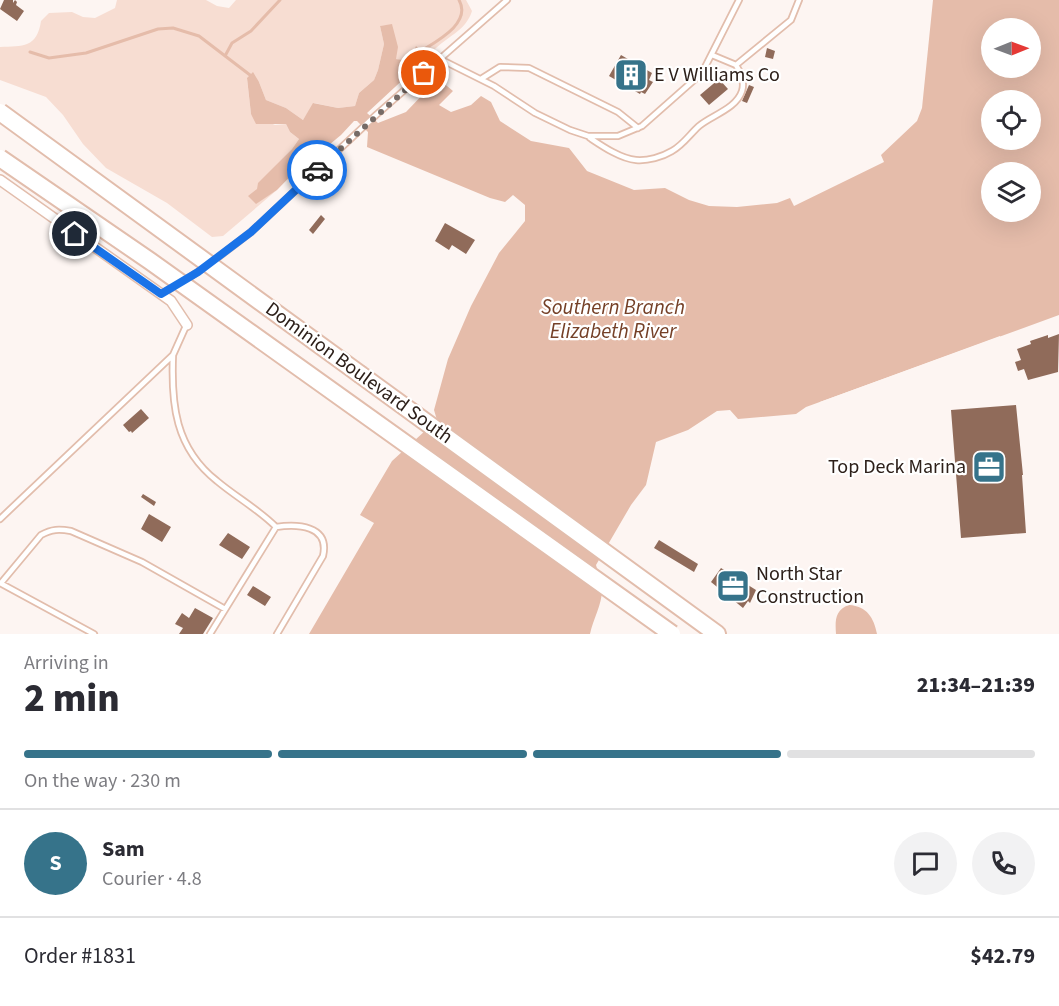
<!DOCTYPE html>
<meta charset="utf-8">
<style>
body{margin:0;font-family:"Source Sans 3",sans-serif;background:#f2f2f3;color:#2b2b33;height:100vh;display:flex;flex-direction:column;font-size:22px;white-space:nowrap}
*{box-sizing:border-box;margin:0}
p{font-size:20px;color:#7c7c81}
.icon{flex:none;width:33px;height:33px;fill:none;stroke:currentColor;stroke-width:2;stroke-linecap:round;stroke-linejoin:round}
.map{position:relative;height:634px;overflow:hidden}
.panel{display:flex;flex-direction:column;background:#fff;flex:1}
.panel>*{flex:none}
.needle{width:39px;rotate:89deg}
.fabs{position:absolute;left:981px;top:18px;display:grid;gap:12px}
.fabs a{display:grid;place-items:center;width:60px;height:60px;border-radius:50%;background:#fff;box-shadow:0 6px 24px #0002;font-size:30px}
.pin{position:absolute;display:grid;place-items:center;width:51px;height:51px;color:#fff;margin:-26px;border:3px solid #fff;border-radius:50%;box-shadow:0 2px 6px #0007}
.courier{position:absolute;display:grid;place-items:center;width:60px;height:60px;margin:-30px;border:4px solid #1a73e8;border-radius:50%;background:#fff;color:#222;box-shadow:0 2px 8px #0007}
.head em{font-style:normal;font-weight:800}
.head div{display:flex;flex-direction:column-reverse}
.head{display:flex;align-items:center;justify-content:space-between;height:102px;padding:0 24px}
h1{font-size:39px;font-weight:800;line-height:45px}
.bar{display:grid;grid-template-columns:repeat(4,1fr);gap:9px 6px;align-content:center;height:72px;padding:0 24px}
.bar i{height:8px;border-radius:4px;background:#e1e1e2}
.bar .current{background:#36738a}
.bar p{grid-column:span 4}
.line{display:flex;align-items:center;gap:15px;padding:0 24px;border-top:2px solid #e1e1e2}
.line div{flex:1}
.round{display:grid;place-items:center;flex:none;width:63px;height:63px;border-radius:32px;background:#f2f2f3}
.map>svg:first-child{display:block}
</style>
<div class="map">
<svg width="1059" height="634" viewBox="0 0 1059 634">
<rect width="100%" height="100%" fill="#fdf5f2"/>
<!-- green -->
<path fill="#f7ddd2" d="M117 0H206L217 6 229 8 236 0H466L472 11C466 30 450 35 436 48 431 52 427 57 422 62L425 54 411 56 402 61 396 59 392 25 380 26 384 44 378 70 374 80 359 93 355 106 338 108 314 103 303 120 286 108 266 100 259 82 247 79 251 114 275 125 286 124 290 132 299 139 292 149 259 183 256 203 277 190 223 236 212 237 167 203 106 168 83 144 63 115 46 97 0 80V47C23 46 37 48 41 21L49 13 72 12 83 17 95 18 115 8Z"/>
<!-- water -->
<path fill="#e5bcaa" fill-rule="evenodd" d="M933 0H1059V315L806 407 796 414 738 419 730 410 717 411 688 430 656 442 646 485 631 505 596 565C598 573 602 582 602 590 602 605 593 619 590 634H309L374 523 360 515 392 461 437 420 434 410 448 359 471 306 499 253 525 221V205L513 195 505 202 490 198 367 147 368 132 357 121H354L341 135 318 154 308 158 277 190 256 204 248 196 257 189 258 183 292 149 299 139 290 132 286 124H256L251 114 247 78 253 72 259 82 266 100 286 108 303 120 313 103 338 108 355 106 359 93 374 80 378 70 384 44 380 26 392 24 398 47 396 59 402 60 411 56 416 46 425 54 422 62 367 113 378 123 406 112 429 88 441 81 453 91 439 105 451 112 471 105 481 96 491 102 500 121 531 141 569 148 587 171 634 190 665 188 689 200 709 206 737 207 777 203 790 198 794 206 884 162 881 155 917 121 922 108ZM992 28H1030V68H992ZM992 100H1030V140H992ZM992 172H1030V212H992Z
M849 605C867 606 874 618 877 634H836C835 620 835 610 849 605Z"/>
<!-- pier -->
<path fill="#fdf5f2" d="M1000 336 1001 339 821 405 820 402Z"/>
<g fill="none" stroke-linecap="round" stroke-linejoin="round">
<!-- stream -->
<path stroke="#e5bcaa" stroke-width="3" d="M421 51C437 41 472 23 459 0
M30 52 49 58 86 53 158 29 173 28 199 36 250 75
M225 56 232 43 251 31 280 0"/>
</g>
<!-- building -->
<path fill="#906b5a" d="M4 0H13V3L15 0 17 2 16 5 24 11 17 21 0 9Z
M767 48 775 51 773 59 765 57Z
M621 55 652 73 649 80 653 82 645 94 641 92 640 94 609 76Z
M719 79 728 89 709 105 700 95Z
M749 85 754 87 747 103 742 101Z
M321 215 325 219 313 234 309 230Z
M445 223 475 240 466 254 452 245 449 250 435 241Z
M1059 334 1058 372 1028 380 1024 369 1018 371 1015 362 1021 360 1017 349 1031 344 1030 341 1048 335V338Z
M1016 405 1023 475H1022L1026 533 961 538 951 410Z
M141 409 149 418 132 433 131 431 129 432 123 425Z
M143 494 156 502 154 506 141 497Z
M149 514 171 527 162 542 141 529Z
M228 533 250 547 242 559 219 545Z
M659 540 698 564 694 572 654 548Z
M721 568 756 590 750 603 748 601 743 608 711 582Z
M253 586 271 597 265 606 247 595Z
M195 608 213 618 203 634H179L183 628 175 624 182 613 189 618Z"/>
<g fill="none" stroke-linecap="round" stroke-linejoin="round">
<defs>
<path id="lane" d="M712 55 736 65 791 20 799 0
M440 59 494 86 535 113 570 130 588 136H618L642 126 702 73 739 0
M481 79 500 67 529 68 618 112 638 128
M590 138C602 146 621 159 636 160 648 161 662 157 672 151 683 145 690 134 699 126 712 115 736 109 742 91 745 82 741 73 736 65
M212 262 251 232 376 115 507 0
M184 281 205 267
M161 294 177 285
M173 355C171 404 175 448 217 481 236 497 258 509 276 527L210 634
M0 519 173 355 186 326
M276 527C297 524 330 525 323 556L277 634
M0 583 94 634
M1 583 41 535C52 529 59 529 71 531L142 562 225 609"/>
<path id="street" d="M0 180 171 301 187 325"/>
<path id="highway" d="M361 375 717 634"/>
</defs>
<!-- lane casing -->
<use href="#lane" stroke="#e2bdac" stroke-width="8"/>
<!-- street casing -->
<use href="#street" stroke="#e2bdac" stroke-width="12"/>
<!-- highway casing -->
<use href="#highway" stroke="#e2bdac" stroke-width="20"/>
<!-- lane -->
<use href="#lane" stroke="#fff" stroke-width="4.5"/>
<!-- street -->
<use href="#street" stroke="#fff" stroke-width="9"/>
<!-- highway -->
<use href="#highway" stroke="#fff" stroke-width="16"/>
<defs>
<path id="highway-bridge" d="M0 112 361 375
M0 158 150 261 672 634"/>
</defs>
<!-- highway-bridge casing -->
<use href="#highway-bridge" stroke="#e2bdac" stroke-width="20" stroke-linecap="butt"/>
<!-- highway-bridge -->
<use href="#highway-bridge" stroke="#fff" stroke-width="16"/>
</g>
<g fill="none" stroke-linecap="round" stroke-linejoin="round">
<!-- done -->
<path stroke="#766b66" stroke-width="6" stroke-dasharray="0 10.8" d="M317 170 424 73"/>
<!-- route -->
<path stroke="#1a73e8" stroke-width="8" d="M75 234 161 294 198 272 251 232 317 170"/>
</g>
<!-- icons -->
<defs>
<symbol id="building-square" viewBox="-11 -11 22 22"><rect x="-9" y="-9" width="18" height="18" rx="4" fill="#36738a" stroke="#fff"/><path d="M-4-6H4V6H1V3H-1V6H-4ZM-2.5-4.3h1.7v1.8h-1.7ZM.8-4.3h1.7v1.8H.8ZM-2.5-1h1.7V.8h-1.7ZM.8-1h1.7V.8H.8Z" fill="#fff"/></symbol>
<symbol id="office-square" viewBox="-11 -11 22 22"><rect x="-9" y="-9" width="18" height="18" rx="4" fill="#36738a" stroke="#fff"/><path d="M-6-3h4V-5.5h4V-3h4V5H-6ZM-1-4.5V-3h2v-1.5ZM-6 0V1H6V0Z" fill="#fff"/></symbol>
</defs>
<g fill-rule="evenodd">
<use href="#building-square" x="612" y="56" width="38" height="38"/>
<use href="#office-square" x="970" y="448" width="38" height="38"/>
<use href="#office-square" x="714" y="567" width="38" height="38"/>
</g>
<g text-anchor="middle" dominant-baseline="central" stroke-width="4.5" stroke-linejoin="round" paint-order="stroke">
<!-- poi labels -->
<g font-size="20" fill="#2d201a" stroke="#fff" text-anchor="start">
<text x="654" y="75">E V Williams Co</text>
<text x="966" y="467" text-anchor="end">Top Deck Marina</text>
<text x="756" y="574">North Star<tspan x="756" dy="23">Construction</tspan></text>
</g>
<!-- street labels -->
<g font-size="20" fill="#2d201a" stroke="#fff">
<text transform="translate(359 373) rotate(36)">Dominion Boulevard South</text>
</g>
<!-- water labels -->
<g font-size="21" font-style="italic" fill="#754027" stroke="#fff">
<text x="613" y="307">Southern Branch<tspan x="613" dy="24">Elizabeth River</tspan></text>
</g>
</g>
</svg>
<div class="fabs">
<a><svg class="needle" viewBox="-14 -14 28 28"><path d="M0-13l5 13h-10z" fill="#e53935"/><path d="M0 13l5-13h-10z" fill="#7c7c81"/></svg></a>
<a><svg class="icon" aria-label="locate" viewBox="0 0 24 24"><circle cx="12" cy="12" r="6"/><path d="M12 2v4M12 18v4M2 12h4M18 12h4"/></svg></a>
<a><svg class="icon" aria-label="layers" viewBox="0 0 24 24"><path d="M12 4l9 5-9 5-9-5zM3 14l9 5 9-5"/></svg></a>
</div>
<div class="pin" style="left:424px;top:73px;background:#ea580c"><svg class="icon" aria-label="bag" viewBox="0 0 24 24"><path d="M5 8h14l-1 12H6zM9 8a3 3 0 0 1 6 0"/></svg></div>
<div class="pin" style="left:75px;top:234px;background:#1f2937"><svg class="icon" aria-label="home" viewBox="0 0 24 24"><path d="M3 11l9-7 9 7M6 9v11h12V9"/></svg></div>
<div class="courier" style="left:317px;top:170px"><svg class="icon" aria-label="car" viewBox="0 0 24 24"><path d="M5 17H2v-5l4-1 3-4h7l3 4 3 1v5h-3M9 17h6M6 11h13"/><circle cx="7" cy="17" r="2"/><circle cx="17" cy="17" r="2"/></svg></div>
</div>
<section class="panel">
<div class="head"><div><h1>2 min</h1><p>Arriving in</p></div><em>21:34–21:39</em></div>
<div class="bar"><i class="current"></i><i class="current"></i><i class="current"></i><i></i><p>On the way · 230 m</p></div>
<div class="line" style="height:108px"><b class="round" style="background:#36738a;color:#fff">S</b><div><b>Sam</b><p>Courier · 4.8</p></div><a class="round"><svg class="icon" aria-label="chat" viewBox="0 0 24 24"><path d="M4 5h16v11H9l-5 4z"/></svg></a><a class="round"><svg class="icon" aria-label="phone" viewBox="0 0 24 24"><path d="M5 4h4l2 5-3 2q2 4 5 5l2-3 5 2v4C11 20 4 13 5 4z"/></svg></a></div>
<div class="line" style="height:78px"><div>Order #1831</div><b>$42.79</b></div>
</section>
